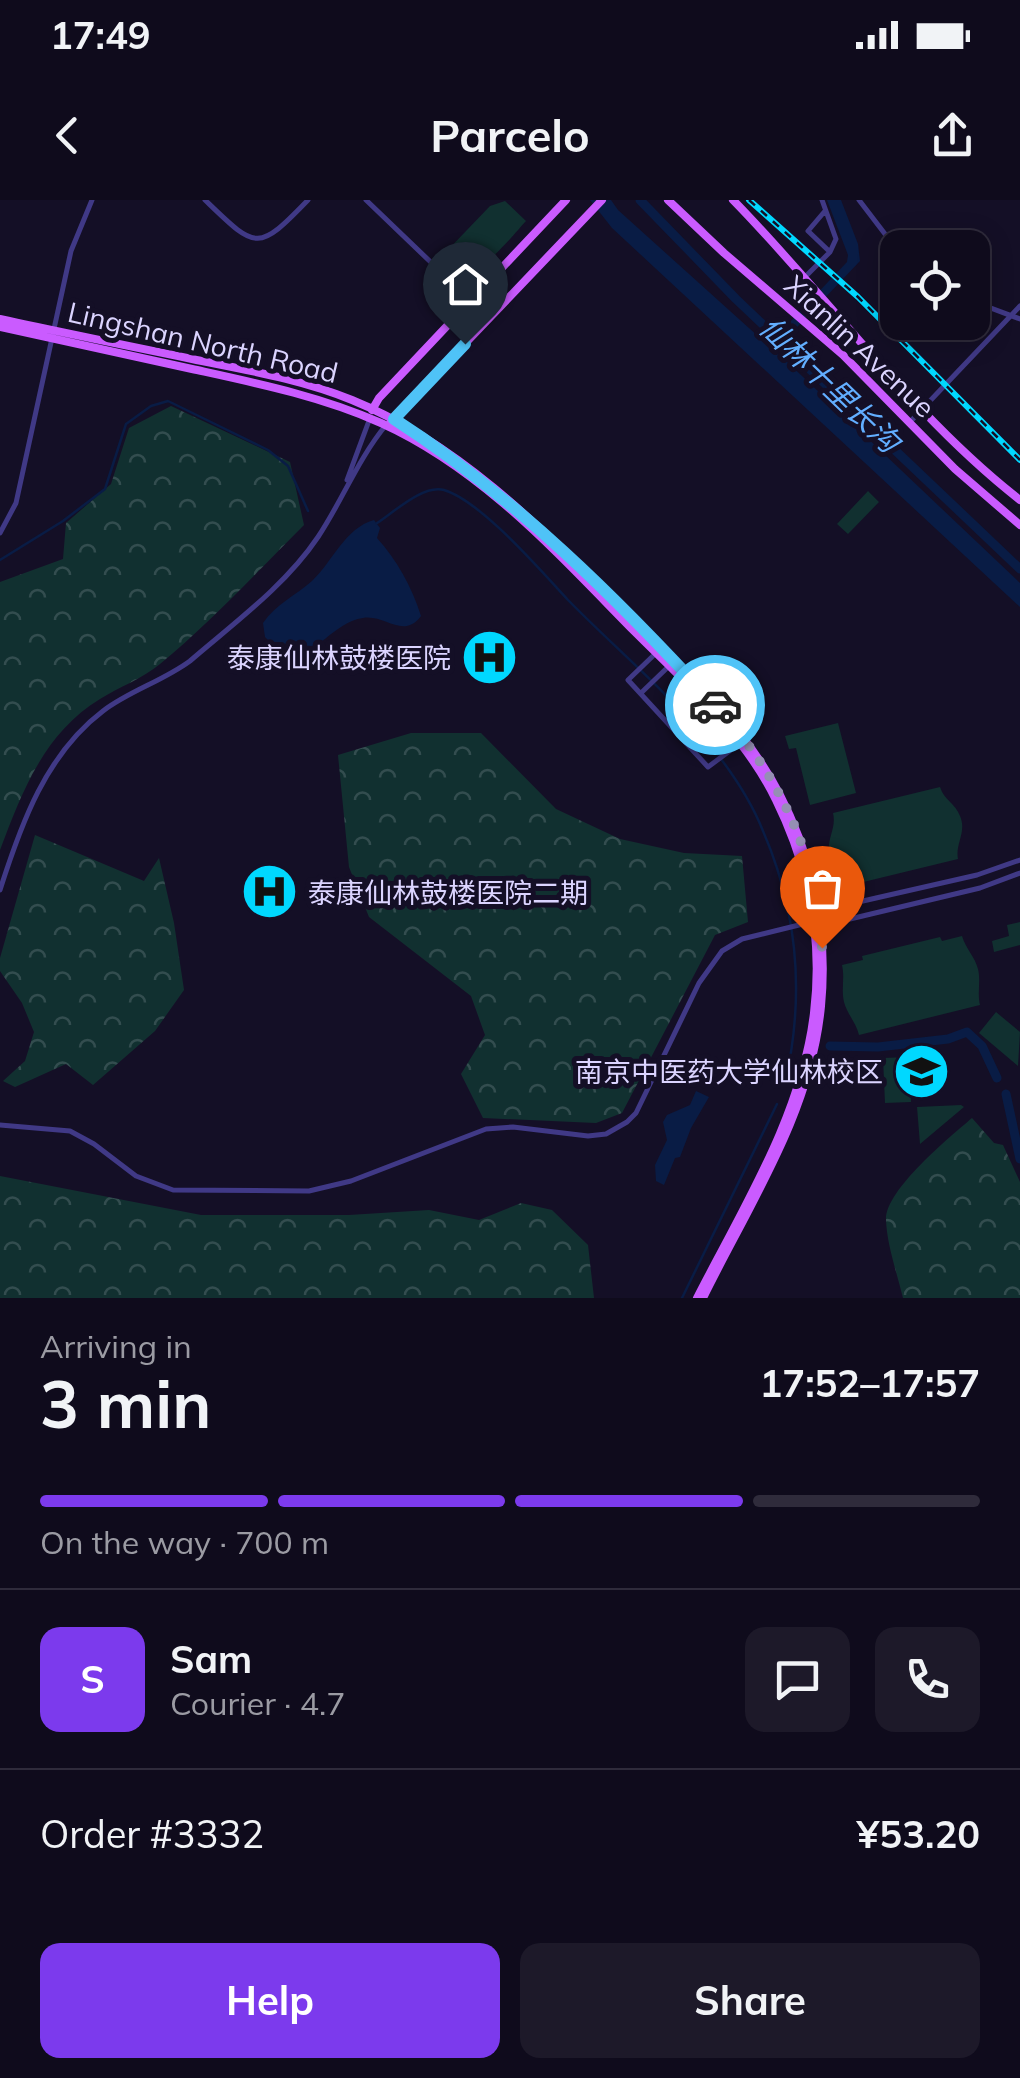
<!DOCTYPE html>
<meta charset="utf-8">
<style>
body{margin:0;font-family:Mulish,"Noto Sans SC",sans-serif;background:#1d1929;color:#f1f3f6;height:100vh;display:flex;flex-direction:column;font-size:38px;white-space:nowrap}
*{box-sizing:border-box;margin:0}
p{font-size:32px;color:#9b9ba3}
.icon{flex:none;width:55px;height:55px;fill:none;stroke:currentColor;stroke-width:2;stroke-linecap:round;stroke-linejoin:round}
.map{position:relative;height:1098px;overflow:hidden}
.drawer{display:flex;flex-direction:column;background:#0f0b1c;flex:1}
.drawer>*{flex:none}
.fabs{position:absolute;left:880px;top:30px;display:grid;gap:20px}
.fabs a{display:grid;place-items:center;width:110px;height:110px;border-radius:20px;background:#0f0b1c;box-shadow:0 5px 25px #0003,0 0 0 2px #2f2b3b;font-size:50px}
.pin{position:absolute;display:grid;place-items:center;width:85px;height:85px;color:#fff;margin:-102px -42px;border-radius:50% 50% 50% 0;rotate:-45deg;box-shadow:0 0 10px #0007}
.pin .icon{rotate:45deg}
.courier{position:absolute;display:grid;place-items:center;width:100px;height:100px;margin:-50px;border:8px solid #4fc3f7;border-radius:50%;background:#fff;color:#222;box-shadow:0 2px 12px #0007}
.head em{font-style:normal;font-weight:700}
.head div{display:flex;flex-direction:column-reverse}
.head{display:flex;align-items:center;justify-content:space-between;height:170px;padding:0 40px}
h1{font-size:65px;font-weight:700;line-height:75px}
.bar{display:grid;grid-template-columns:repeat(4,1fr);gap:15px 10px;align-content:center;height:120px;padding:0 40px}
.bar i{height:12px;border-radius:8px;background:#2f2b3b}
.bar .current{background:#7c3aed}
.bar p{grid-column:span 4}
.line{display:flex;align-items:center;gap:25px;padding:0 40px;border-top:2px solid #2f2b3b}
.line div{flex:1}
.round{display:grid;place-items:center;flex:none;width:105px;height:105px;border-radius:20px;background:#1d1929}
.button{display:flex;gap:20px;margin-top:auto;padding:20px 40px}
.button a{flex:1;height:115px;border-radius:20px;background:#7c3aed;color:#fff;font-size:40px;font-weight:700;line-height:115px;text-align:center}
.button a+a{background:#1d1929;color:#f1f3f6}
.status{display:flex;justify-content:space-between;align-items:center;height:70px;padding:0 50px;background:#0f0b1c;direction:ltr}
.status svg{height:28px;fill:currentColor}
header{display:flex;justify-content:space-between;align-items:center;height:130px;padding:0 40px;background:#0f0b1c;font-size:45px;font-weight:700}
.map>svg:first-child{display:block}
</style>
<div class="status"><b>17:49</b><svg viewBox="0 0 49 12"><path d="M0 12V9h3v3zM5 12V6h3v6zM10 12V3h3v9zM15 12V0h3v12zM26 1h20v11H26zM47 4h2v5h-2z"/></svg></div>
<header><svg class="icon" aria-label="back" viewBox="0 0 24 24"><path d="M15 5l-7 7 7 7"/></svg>Parcelo<svg class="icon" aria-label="share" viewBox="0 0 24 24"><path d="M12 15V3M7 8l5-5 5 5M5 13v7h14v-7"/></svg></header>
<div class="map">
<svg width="1020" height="1098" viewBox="0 0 1020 1098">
<defs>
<pattern id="forest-crowns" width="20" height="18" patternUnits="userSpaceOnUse" patternTransform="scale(2.5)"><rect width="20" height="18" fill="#113030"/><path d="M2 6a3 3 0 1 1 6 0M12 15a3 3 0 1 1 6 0" fill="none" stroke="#334d4f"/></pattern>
</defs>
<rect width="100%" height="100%" fill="#140f26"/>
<!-- green -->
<path fill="#113030" d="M505 1 526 21C514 34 479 78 462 72 454 69 449 60 443 55L490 6Z
M868 291 879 302 848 334 837 324Z
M838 523 856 593 810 605 796 548 789 549 785 536Z
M940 587C944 600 955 603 960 616 967 632 955 644 958 659L851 685C847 673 835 670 830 657 825 640 837 629 833 613Z
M1020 722V745L994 752 992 741 1009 736 1007 725Z
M962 736C966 749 975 757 978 769 981 781 977 793 980 805L859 835C856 822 847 814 844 802 841 789 845 778 842 765L863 760 862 756 940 737 942 741Z
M996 812 1020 832 1018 866 979 833Z
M909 857 911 902 885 903 883 858Z
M961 905 964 907 920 944 917 907Z"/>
<!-- forest -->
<path fill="url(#forest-crowns)" d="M171 206 290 262 304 325C257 372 211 422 160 464 142 479 119 487 100 499 44 533 22 592 0 650V382L63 359 66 323 111 284 129 228Z
M411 533H481L556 609 620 639 684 653 742 656 748 722 715 735 622 913 596 923 483 918 461 874 485 835 471 796 369 717 349 667 338 555Z
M35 635 144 681 159 658 174 723 184 790 155 831 93 885 66 864 15 887 3 881 25 861 34 832 22 803 0 771V758Z
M972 918 994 943 1003 945 1020 982V1098H903C897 1073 887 1045 886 1020 885 990 950 937 972 918Z
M0 976 201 1015H349L429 1010 479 1020 521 1003 552 1010 588 1045 594 1098H0Z"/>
<!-- water -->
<path fill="#091c45" d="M590 0H611L618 10 760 138 773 136 789 123 847 62 848 55 827 0H841L858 44 860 61 781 144 782 157 1020 383V407L612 28Z
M374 320 380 328 377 338C397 360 412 387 421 416 403 440 385 414 363 418 334 422 316 456 287 459L265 437 263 423C276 404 295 396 312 381 333 361 345 328 374 320Z
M696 891 709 897 691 928 680 957 675 958 664 985 656 981 655 965 667 940 663 922 667 915 690 905Z"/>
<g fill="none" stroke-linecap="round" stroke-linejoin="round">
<!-- stream -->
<path stroke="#091c45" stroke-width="2.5" d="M377 323C393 313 423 284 444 290 481 301 541 371 568 400 614 447 666 490 707 541 729 568 750 598 763 631 798 712 805 796 785 883
M0 360 63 321 105 289 126 224 151 206 168 201 268 250 288 266 308 311
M682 1098 777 904"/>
<!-- river -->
<path stroke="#091c45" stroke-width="9" d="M640 0 736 99 1020 369
M830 846 878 847 948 839 967 832 982 846 997 878
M1006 894 1020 959"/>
<!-- minor -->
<path stroke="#403986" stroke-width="5" d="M205 0C256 49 257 53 308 0
M366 0 489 118
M859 0 898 51
M825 11 808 31 830 52
M806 76 830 52 836 39 822 0
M972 101 1020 119
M910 222 1020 106
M347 280 370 218
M0 333 16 303 71 51 92 0
M655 454 628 480 708 567 739 544
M641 493 668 467
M0 690C21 624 46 554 103 511 129 491 163 481 190 461 234 423 285 386 318 337 342 301 358 259 386 225
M804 723 819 711 977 675 1020 660
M0 925 70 931 94 944 136 976 173 990 309 991 351 981 486 929 513 927 588 936 606 934 627 922 636 913 699 783 722 751 742 739 803 724 821 725 850 719 980 688 1020 673"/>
<!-- major -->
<path stroke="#ca5bff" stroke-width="8" d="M668 0 724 53 843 155 955 269 1020 325
M733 0C830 99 911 215 1020 300
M0 119C64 133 128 146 192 159 246 170 301 179 352 200 465 246 551 338 635 422 688 476 745 527 780 595 814 661 828 732 821 806 811 913 749 1004 703 1098
M0 127C64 141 128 155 192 169 256 183 320 196 381 223 483 269 559 355 636 433 687 484 744 534 776 600 809 667 823 739 814 813 802 915 743 1008 697 1098
M372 210 379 198 566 0
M391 221 602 0"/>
<defs>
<path id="rail" d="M749 0 858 97 1020 260"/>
</defs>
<!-- rail casing -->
<use href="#rail" stroke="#00d8ff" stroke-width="6"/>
<!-- rail -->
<use href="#rail" stroke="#140f26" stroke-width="2.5" stroke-dasharray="8" stroke-linecap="butt"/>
</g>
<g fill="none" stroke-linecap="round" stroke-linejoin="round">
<!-- done -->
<path stroke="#958fb3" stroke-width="10" stroke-dasharray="0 18" d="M715 505C777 571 819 657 822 748"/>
<!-- route -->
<path stroke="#4fc3f7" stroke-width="12" d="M465 144 394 219C515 297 617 398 715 505"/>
</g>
<!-- icons -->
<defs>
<symbol id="hospital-disc" viewBox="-11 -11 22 22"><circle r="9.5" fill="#00d8ff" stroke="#140f26"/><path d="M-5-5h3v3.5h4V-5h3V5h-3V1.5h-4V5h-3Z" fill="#111"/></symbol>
<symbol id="university-disc" viewBox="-11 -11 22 22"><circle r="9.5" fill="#00d8ff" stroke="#140f26"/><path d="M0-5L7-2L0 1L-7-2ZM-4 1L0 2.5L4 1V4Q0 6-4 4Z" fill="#111"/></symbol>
</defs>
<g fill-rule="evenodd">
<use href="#hospital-disc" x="458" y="426" width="63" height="63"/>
<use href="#hospital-disc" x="238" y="660" width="63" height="63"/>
<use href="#university-disc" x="890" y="840" width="63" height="63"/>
</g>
<g text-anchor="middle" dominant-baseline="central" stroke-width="10" stroke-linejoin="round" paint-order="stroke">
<!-- street labels -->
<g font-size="28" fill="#dbd4ff" stroke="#140f26">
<text transform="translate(203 142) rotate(13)">Lingshan North Road</text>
<text transform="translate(860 146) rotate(43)">Xianlin Avenue</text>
</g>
<!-- poi labels -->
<g font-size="28" fill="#dbd4ff" stroke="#140f26" text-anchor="end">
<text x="451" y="457">泰康仙林鼓楼医院</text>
<text x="308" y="692" text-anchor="start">泰康仙林鼓楼医院二期</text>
<text x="883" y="871">南京中医药大学仙林校区</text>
</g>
<!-- water labels -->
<g font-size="30" font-style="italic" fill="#62aeff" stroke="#140f26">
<text transform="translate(830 184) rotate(44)">仙林十里长沟</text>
</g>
</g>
</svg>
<div class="fabs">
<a><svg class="icon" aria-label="locate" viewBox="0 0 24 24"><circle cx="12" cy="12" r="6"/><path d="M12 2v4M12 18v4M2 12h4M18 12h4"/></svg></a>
</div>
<div class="pin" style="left:822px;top:748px;background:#ea580c"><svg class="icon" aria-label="bag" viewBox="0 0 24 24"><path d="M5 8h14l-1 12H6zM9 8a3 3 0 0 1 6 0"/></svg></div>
<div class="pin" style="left:465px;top:144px;background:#1f2937"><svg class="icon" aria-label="home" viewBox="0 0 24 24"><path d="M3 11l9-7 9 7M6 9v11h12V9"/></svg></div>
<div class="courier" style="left:715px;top:505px"><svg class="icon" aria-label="car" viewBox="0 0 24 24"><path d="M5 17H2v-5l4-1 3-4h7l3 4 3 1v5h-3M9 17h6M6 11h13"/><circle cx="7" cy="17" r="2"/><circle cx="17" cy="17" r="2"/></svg></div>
</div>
<section class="drawer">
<div class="head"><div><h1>3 min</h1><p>Arriving in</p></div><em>17:52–17:57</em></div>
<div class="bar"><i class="current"></i><i class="current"></i><i class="current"></i><i></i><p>On the way · 700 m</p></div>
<div class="line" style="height:180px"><b class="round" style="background:#7c3aed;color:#fff">S</b><div><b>Sam</b><p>Courier · 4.7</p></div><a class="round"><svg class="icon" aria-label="chat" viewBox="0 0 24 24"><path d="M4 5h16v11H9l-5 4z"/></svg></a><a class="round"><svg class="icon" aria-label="phone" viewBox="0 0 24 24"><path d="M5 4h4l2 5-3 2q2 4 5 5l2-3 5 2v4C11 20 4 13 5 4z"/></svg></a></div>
<div class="line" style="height:130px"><div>Order #3332</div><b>¥53.20</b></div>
<div class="button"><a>Help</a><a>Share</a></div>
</section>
